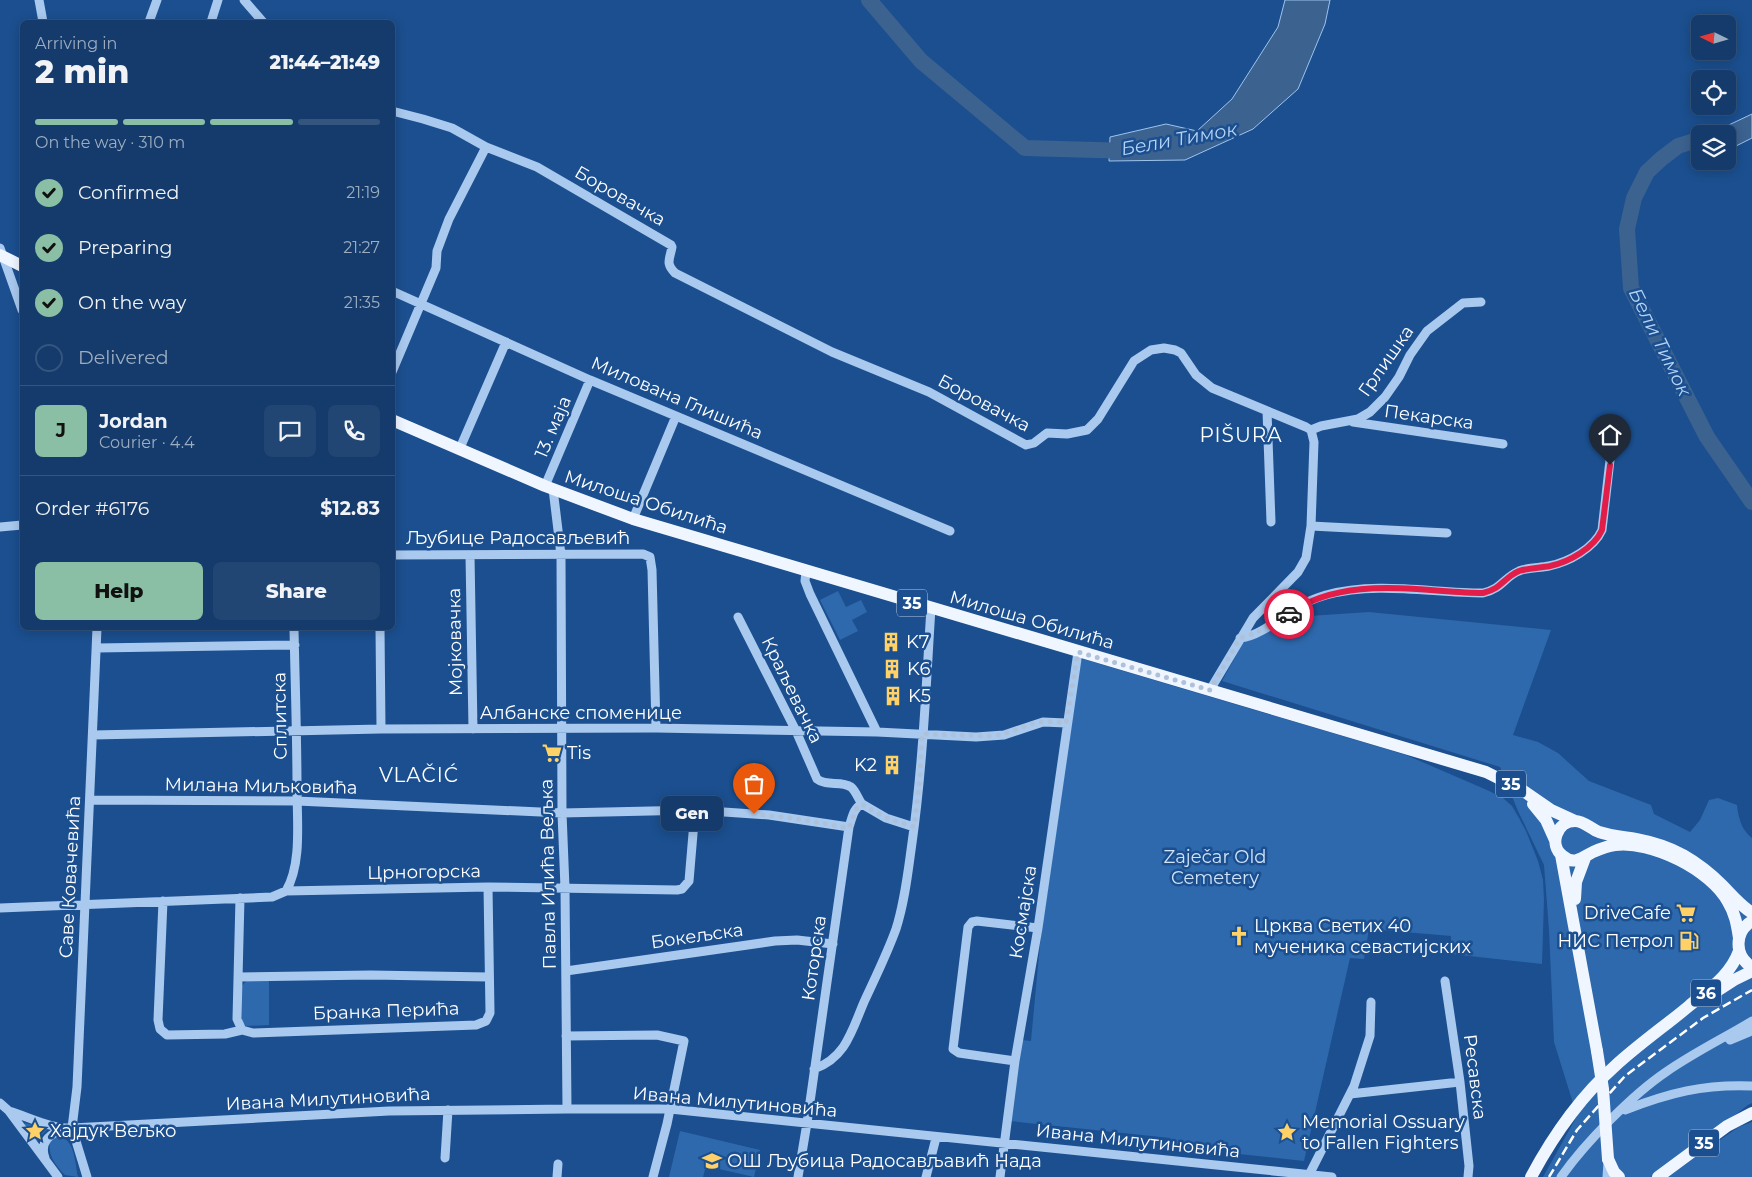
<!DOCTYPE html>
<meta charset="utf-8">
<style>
body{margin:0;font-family:Montserrat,sans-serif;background:#214673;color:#f1f3f6;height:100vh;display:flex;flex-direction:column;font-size:19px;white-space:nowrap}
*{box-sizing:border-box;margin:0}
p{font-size:16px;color:#9dadc1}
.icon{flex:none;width:28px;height:28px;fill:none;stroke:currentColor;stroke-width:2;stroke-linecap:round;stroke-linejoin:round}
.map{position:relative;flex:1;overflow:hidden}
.details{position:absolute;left:20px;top:20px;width:375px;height:610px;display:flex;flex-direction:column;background:#143b6b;border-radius:8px;box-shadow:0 2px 12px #0003,0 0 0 1px #33557e}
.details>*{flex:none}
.needle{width:32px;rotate:275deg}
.tools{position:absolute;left:1691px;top:15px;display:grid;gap:10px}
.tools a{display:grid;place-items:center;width:45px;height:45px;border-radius:8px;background:#143b6b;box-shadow:0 2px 12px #0003,0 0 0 1px #33557e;font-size:25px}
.pin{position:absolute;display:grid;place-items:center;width:42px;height:42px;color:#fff;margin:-51px -21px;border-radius:50% 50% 50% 0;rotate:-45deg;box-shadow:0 0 5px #0007}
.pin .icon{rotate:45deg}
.courier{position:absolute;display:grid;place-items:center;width:50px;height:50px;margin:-25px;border:4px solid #e11d48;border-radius:50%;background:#fff;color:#222;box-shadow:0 1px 6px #0007}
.bubble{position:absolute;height:35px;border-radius:8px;background:#143b6b;box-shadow:0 2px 12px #0003,0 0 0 1px #33557e;font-size:16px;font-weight:800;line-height:35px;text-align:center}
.head em{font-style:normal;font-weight:800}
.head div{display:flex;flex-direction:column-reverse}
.head{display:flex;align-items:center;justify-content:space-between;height:85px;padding:0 15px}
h1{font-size:32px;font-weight:800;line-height:38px}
.bar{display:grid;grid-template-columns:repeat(4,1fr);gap:8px 5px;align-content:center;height:60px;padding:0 15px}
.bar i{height:6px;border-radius:4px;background:#33557e}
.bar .on{background:#8abfa5}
.bar p{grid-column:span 4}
.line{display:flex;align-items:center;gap:12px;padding:0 15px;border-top:1px solid #33557e}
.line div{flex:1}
.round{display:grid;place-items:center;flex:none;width:52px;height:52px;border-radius:8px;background:#214673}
ol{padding:0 15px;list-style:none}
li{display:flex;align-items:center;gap:15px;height:55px}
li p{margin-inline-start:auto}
li .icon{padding:5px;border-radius:50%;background:#8abfa5;color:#111;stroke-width:4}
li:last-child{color:#9dadc1}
li i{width:28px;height:28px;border:2px solid #33557e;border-radius:50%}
.button{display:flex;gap:10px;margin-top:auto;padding:10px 15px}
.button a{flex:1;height:58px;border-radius:8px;background:#8abfa5;color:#111;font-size:20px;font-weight:800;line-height:58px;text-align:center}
.button a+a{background:#214673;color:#f1f3f6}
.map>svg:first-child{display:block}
</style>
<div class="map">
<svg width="1752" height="1177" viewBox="0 0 1752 1177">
<rect width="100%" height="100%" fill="#1b4f8f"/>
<!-- green -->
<path fill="#2e69ad" d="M838 591 846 607 861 600 867 612 852 620 858 631 840 640 820 600Z
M1369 612 1551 630 1513 735 1538 742 1558 753 1589 781 1651 805 1654 814 1690 832 1700 820 1709 800 1718 798 1737 805C1738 817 1742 831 1752 838V1103L1748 1105 1655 1177H1543L1577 1116 1554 1042 1549 930 1544 865 1518 811 1500 767 1222 681 1243 643 1294 617Z
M1083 659 1406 755 1487 790 1503 798 1512 806 1519 818 1526 831 1538 861 1543 880 1544 900 1542 964 1451 954V936L1369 929 1364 959 1350 958 1304 1161 1239 1154V1149L1198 1146 1192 1150 1174 1149V1144H1170V1138L1010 1121 1022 1040 1031 1041 1040 944 1080 662Z
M247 980H269V1025L246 1026 242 1023 241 987Z
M1752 1122V1177H1665L1739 1127Z
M25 1123 48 1129 42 1135 37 1141 24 1124Z
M680 1131 760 1150 754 1177 706 1166 703 1177H669Z
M57 1136C75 1137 75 1163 78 1177L65 1175C55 1165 46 1153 51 1139Z"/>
<!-- water -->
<path fill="#3c6290" stroke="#9cc4f0" d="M1285 0H1330L1325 24 1298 89 1253 129 1185 160 1109 161 1110 137 1166 124 1197 131 1232 99 1278 27Z
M1752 114V138L1728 150V134H1717L1716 131Z"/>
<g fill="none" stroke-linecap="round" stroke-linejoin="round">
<!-- river -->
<path stroke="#3c6290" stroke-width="16" d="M869 0 921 61 1025 148 1132 151
M1700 139 1678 146 1661 159 1647 172 1634 198 1627 229 1631 288 1707 437 1752 502"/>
<!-- minor -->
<path stroke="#a9c9ee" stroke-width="9" d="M39 0 43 22
M244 0 263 22
M149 22 157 0
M211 22 218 0
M392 111 423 119 452 128 486 147 537 167 671 245 672 247C670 259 665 263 675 273L832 352 929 392 1026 445 1034 443 1047 433 1067 434 1087 430 1098 419 1134 361 1151 350 1164 348 1175 350 1181 353 1196 375 1212 388 1306 427 1311 430 1314 442 1311 526 1306 558 1298 572 1253 618 1210 690
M0 248 22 310
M392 291 590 380 950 531
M392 372 436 268 437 251 449 219 486 147
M1267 411 1271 522
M1353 422 1503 444
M1311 430 1321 426 1358 419 1370 412 1385 397 1399 377 1410 355 1427 331 1463 303 1481 302
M460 448 506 342
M545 486 590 380
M553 489 561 555 562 813 565 888 567 1109
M633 519 676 416
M1311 526 1447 533
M0 527 22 525
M392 555 643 554 650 557 652 570 656 728
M470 555 473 729
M806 571 805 581 810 594 877 732
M738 617 796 731 817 779C827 787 841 780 851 787 856 791 858 799 862 804
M97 628 77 1087 72 1128 389 1111 567 1109H670L1332 1177
M380 628 381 729
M1240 638C1259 637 1281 617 1297 607 1306 602 1316 598 1326 595 1377 581 1431 593 1483 593 1503 588 1503 578 1519 571 1529 567 1539 568 1549 566 1569 562 1594 548 1602 530L1613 434
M97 648 295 645
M93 735 381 729 656 728 877 732 976 737 1004 735 1043 722 1066 723
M90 800 297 801 562 813 695 810 769 815 849 827
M286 891C302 864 297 821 297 789 297 735 295 681 294 628
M240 898 237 1019 242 1030 253 1033 476 1025 486 1021 490 1013 488 887
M163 901 158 1020 160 1029 167 1035 225 1034 242 1030
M0 908 272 897 286 891 488 887 677 890 682 889 689 881 695 810
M566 971 775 941 797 940 833 944
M238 977 371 975 489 977
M1445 981 1460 1082 1469 1166 1468 1177
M566 1036 657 1035 684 1041 667 1124 653 1177
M1730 1040 1752 1031
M1015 1061 959 1053 953 1049 968 927 972 922 977 921 1038 928
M814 1069C846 1058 852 1030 864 1002 875 978 887 954 896 929 905 901 908 871 912 843 923 765 926 686 931 608
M1350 1094 1460 1082
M0 1103 9 1111 58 1177
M1625 1110C1669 1093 1703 1084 1752 1086
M9 1111C29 1117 51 1129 72 1128L87 1177
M45 1158C39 1142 50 1134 63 1129
M445 1158 448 1110
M1309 1175 1354 1086 1370 1036 1371 1002
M557 1177 558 1164
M798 1177 807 1123 849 827C852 819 853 808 862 804L886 818 914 827
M926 1177 936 1138
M1000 1177 1015 1061 1038 928 1078 652
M1561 1177C1585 1143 1632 1095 1666 1072 1693 1053 1724 1038 1752 1021
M1607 1177 1608 1162"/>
<!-- major -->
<path stroke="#f0f6ff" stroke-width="12" d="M0 255 22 266
M392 420 545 486 633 519 1486 772 1522 790 1551 810 1575 821
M1533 804 1546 820 1555 840
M1561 855 1597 1051
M1575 899 1576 882 1585 858
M1752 921C1734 932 1734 956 1752 967
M1739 938C1737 925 1735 913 1728 902 1711 870 1651 840 1615 845 1607 846 1600 849 1593 852 1583 857 1574 866 1563 856 1548 845 1557 821 1575 821 1584 821 1591 829 1599 832 1611 836 1624 837 1636 839 1652 842 1668 847 1683 855 1697 863 1710 873 1722 885 1732 895 1740 905 1752 913
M1717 991 1734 980 1752 971
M1608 1159 1614 1172 1619 1177
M1531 1177C1553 1136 1580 1097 1615 1066 1639 1044 1665 1026 1689 1006 1709 989 1730 976 1739 951
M1658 1177 1727 1126 1752 1113"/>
<!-- rail -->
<path stroke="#fff" stroke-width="2.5" stroke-dasharray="9 4" stroke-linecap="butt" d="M1549 1177 1577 1130 1625 1076 1703 1018 1752 990"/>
<!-- major-bridge -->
<path stroke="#f0f6ff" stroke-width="12" d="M1597 1051 1603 1089 1608 1159"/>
</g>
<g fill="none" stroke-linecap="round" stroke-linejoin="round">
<!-- done -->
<path stroke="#afc1d8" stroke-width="5" stroke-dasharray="0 9" d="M754 814 792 818 849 828 856 809 862 804 886 818 914 827 920 778 922 734 992 736C1008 734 1020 728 1034 723 1045 721 1056 722 1066 723L1078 652 1210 690 1240 638 1256 633 1289 614"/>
<!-- route -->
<path stroke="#e11d48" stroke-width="6" d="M1289 614C1344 574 1420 592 1483 593 1503 588 1503 578 1519 571 1529 568 1539 568 1550 566 1569 562 1594 548 1602 530L1610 465"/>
</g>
<!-- icons -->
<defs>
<symbol id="building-bare" viewBox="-9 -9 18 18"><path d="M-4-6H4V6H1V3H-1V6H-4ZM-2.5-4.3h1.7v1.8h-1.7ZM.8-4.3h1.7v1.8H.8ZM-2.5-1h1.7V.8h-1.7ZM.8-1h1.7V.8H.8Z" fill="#ffd166" stroke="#1b4f8f" stroke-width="2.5" paint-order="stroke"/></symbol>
<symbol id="supermarket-bare" viewBox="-9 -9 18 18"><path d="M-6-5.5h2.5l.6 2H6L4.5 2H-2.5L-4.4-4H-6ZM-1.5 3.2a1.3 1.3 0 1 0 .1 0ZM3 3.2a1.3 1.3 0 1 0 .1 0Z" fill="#ffd166" stroke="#1b4f8f" stroke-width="2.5" paint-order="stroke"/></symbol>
<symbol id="church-bare" viewBox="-9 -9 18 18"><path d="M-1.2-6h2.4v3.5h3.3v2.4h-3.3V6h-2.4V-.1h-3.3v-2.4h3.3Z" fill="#ffd166" stroke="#1b4f8f" stroke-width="2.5" paint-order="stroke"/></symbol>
<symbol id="fuel-bare" viewBox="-9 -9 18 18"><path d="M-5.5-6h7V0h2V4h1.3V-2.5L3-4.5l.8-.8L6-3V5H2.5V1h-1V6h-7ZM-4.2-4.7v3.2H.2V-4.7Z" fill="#ffd166" stroke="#1b4f8f" stroke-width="2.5" paint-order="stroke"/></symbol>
<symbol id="sight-bare" viewBox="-9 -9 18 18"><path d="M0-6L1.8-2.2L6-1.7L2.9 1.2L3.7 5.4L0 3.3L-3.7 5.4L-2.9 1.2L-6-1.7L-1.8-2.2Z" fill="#ffd166" stroke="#1b4f8f" stroke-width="2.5" paint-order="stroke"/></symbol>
<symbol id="school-bare" viewBox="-9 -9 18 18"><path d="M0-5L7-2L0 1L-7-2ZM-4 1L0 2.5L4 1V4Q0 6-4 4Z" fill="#ffd166" stroke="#1b4f8f" stroke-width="2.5" paint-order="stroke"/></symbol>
</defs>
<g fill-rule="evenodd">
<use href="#building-bare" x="877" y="628" width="28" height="28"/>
<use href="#building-bare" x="878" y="655" width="28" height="28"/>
<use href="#building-bare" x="879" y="682" width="28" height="28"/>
<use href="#supermarket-bare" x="538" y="739" width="28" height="28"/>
<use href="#building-bare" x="878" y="751" width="28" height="28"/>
<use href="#supermarket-bare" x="1672" y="899" width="28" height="28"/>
<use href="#church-bare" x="1225" y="922" width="28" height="28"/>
<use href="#fuel-bare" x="1675" y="927" width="28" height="28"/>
<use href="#sight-bare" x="21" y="1117" width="28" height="28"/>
<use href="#sight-bare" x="1273" y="1118" width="28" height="28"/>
<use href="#school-bare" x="698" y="1147" width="28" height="28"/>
</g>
<g text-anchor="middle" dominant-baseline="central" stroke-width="5" stroke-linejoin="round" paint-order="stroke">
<!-- shield labels -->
<g fill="#1b4f8f" stroke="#bbcadd" stroke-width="1">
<rect x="897" y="589.5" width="30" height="27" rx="4"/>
<rect x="1496" y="770.5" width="30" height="27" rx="4"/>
<rect x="1691" y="979.5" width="30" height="27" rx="4"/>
<rect x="1689" y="1129.5" width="30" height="27" rx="4"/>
</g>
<g font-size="16" font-weight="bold" fill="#fff">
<text x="912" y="603">35</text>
<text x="1511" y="784">35</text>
<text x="1706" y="993">36</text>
<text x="1704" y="1143">35</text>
</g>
<!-- street labels -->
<g font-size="18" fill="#fff" stroke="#1b4f8f">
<text transform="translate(620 196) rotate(30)">Боровачка</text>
<text transform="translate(1386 361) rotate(-55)">Грлишка</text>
<text transform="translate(677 398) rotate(23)">Милована Глишића</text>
<text transform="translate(984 403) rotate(28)">Боровачка</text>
<text transform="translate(1429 417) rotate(8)">Пекарска</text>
<text transform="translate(553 427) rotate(-67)">13. маја</text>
<text transform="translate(646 502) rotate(18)">Милоша Обилића</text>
<text x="518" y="538">Љубице Радосављевић</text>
<text transform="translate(1032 620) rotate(16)">Милоша Обилића</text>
<text transform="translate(455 642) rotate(-91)">Мојковачка</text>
<text transform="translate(792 690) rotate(64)">Краљевачка</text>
<text x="581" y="713">Албанске споменице</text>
<text transform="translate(280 716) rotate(-91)">Сплитска</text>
<text transform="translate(261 786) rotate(1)">Милана Миљковића</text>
<text transform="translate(424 872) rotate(-1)">Црногорска</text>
<text transform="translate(548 874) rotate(-91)">Павла Илића Вељка</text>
<text transform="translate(70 877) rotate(-87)">Саве Ковачевића</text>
<text transform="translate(1023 912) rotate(-81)">Космајска</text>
<text transform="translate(697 936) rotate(-8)">Бокељска</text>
<text transform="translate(814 958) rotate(-82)">Которска</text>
<text transform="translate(386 1011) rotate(-2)">Бранка Перића</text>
<text transform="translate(1475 1077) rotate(83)">Ресавска</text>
<text transform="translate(328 1099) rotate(-3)">Ивана Милутиновића</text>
<text transform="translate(735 1102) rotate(5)">Ивана Милутиновића</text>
<text transform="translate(1138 1141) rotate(6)">Ивана Милутиновића</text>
</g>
<!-- poi labels -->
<g font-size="18" fill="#fff" stroke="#1b4f8f" text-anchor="start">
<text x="906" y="642">K7</text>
<text x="907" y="669">K6</text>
<text x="908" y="696">K5</text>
<text x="567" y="753">Tis</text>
<text x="877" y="765" text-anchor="end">K2</text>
<text x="1671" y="913" text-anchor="end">DriveCafe</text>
<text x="1254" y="926">Црква Светих 40<tspan x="1254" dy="21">мученика севастијских</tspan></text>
<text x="1674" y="941" text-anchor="end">НИС Петрол</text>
<text x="1302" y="1122">Memorial Ossuary<tspan x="1302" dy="21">to Fallen Fighters</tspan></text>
<text x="50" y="1131">Хајдук Вељко</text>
<text x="727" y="1161">ОШ Љубица Радосављавић Нада</text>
</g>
<!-- park labels -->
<g font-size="18" fill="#cfe3fa" stroke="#1b4f8f">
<text x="1215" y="857">Zaječar Old<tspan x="1215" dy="21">Cemetery</tspan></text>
</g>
<!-- water labels -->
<g font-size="19" font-style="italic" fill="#b5d3f5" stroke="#1b4f8f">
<text transform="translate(1179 139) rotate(-10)">Бели Тимок</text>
<text transform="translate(1660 342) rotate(64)">Бели Тимок</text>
</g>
<!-- quarter labels -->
<g font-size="20" letter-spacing="1" fill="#fff" stroke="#1b4f8f">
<text x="1241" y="435">PIŠURA</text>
<text x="419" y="775">VLAČIĆ</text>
</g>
</g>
</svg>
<div class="tools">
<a><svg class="needle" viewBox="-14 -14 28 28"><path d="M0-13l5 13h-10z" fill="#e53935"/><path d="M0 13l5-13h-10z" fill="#9dadc1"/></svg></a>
<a><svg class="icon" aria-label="locate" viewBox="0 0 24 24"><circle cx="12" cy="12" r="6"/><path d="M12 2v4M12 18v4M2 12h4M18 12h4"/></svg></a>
<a><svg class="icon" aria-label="layers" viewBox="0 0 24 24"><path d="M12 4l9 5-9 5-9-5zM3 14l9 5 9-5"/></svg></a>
</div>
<div class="pin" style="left:754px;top:814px;background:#ea580c"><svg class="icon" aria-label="bag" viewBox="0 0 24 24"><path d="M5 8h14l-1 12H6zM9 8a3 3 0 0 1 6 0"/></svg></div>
<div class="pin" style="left:1610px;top:465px;background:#1f2937"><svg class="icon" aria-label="home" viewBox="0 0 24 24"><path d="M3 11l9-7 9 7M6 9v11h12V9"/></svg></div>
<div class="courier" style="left:1289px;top:614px"><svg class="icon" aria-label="car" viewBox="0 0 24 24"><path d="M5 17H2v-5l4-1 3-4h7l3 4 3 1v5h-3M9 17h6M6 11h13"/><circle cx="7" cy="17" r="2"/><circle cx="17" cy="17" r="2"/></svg></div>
<div class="bubble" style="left:661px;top:796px;width:62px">Gen</div>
<section class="details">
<div class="head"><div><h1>2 min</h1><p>Arriving in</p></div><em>21:44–21:49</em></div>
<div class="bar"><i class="on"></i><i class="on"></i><i class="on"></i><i></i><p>On the way · 310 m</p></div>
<ol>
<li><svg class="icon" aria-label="check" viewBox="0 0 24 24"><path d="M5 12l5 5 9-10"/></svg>Confirmed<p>21:19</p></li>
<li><svg class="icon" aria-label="check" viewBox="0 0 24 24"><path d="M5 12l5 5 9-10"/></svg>Preparing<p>21:27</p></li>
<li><svg class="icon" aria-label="check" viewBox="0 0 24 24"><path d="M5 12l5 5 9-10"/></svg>On the way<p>21:35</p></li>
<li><i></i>Delivered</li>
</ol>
<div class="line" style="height:90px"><b class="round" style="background:#8abfa5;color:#111">J</b><div><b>Jordan</b><p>Courier · 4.4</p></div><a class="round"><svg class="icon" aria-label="chat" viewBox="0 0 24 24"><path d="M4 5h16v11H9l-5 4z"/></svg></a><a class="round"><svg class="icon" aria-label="phone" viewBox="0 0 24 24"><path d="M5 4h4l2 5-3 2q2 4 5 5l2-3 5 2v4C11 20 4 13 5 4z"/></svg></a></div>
<div class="line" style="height:65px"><div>Order #6176</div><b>$12.83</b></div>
<div class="button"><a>Help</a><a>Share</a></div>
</section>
</div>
